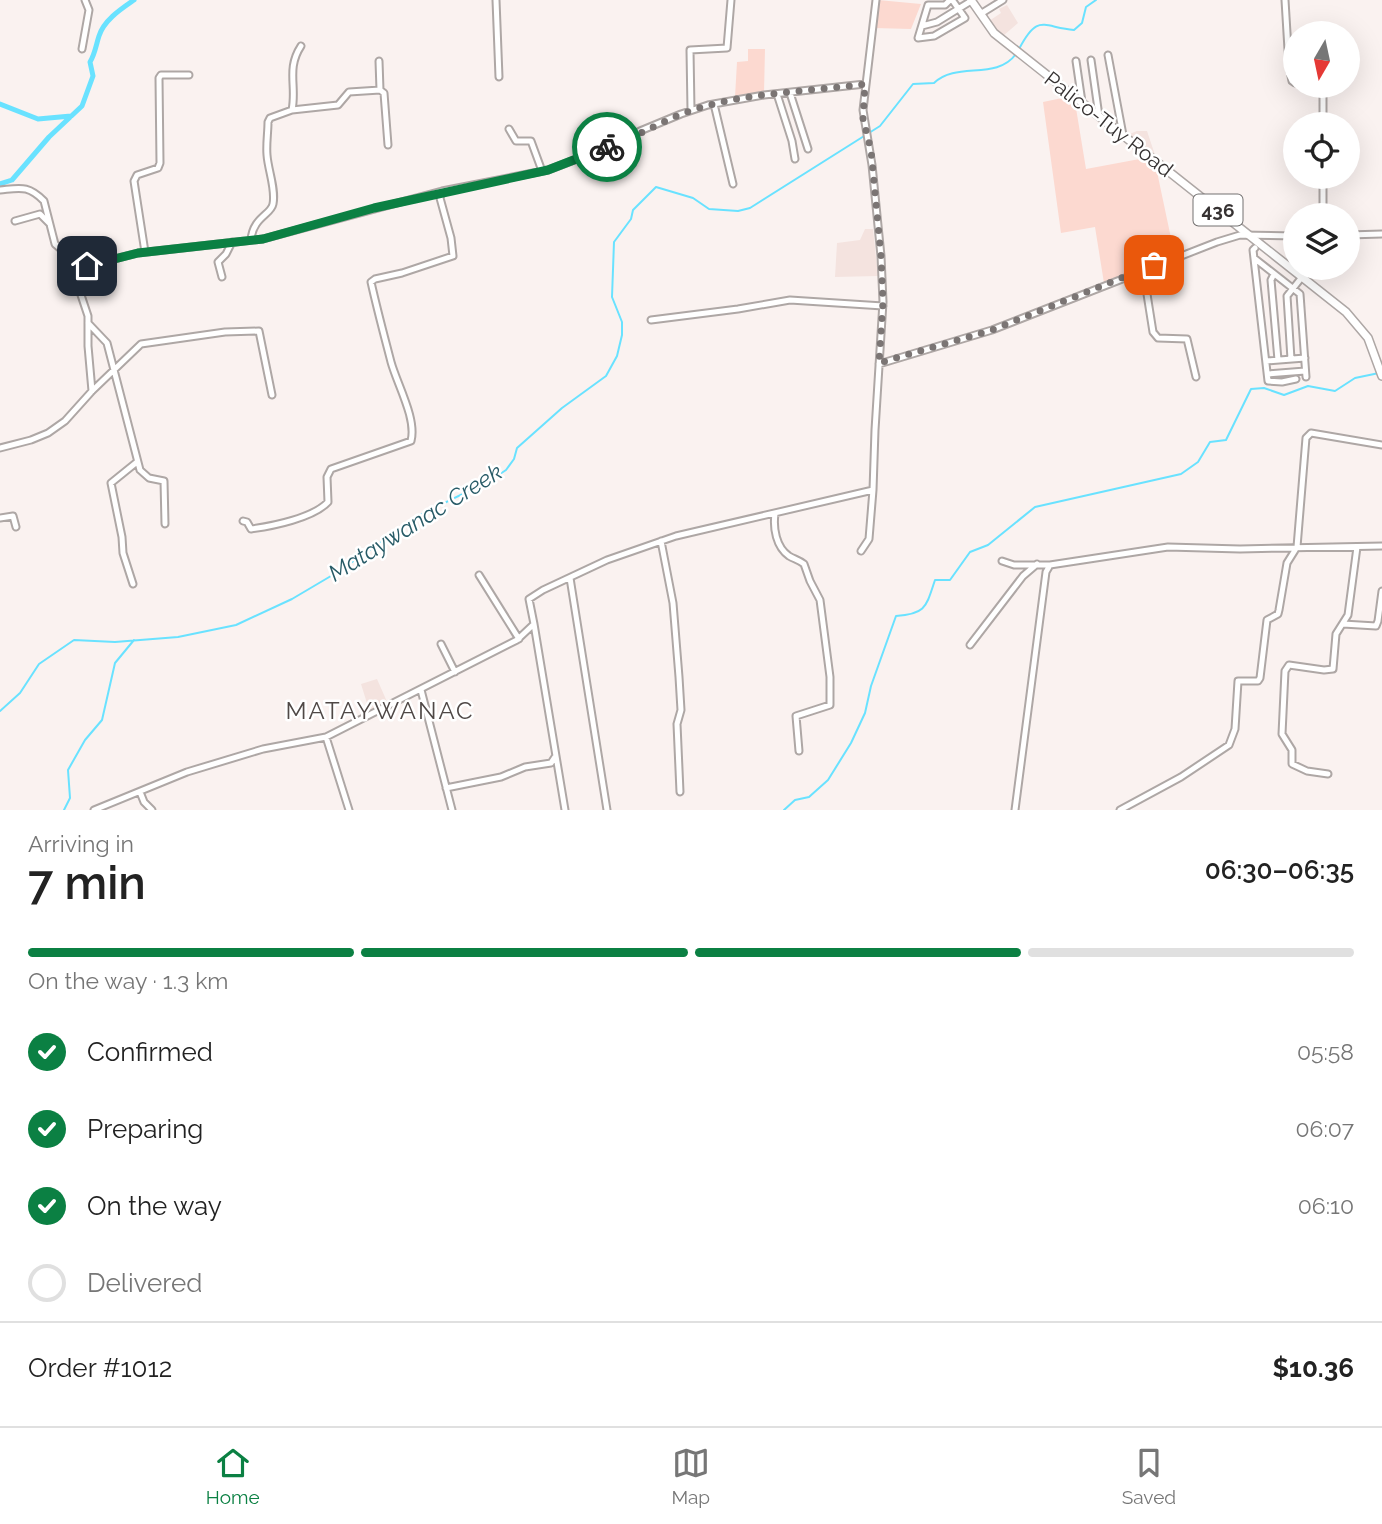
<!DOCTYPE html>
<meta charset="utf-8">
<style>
body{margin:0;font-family:Raleway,sans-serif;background:#f2f2f2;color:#222;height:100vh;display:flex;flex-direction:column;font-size:26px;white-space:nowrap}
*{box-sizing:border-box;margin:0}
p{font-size:23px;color:#767676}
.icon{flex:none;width:38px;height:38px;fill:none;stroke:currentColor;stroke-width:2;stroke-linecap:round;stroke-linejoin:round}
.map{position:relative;height:810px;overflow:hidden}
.side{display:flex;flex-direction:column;background:#fff;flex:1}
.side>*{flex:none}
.needle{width:46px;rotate:189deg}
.buttons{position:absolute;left:1283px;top:21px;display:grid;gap:14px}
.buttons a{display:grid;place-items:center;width:77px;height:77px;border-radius:50%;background:#fff;box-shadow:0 7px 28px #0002;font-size:35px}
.pin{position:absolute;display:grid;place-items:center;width:60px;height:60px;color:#fff;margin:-30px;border-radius:14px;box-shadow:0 4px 10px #0006}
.courier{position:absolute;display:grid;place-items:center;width:70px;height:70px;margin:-35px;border:5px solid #0b8043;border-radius:50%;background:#fff;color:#222;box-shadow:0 2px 9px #0007}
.headline em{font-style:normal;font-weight:600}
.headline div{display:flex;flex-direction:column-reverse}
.headline{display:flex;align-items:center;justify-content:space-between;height:119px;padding:0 28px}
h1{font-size:46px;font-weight:600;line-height:52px}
.bar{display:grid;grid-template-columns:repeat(4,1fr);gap:10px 7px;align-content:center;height:84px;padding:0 28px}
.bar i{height:9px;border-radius:5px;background:#e0e0e0}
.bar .active{background:#0b8043}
.bar p{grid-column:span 4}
.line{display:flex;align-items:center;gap:18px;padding:0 28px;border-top:2px solid #e0e0e0}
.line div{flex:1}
ol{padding:0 28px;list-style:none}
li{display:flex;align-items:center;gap:21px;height:77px}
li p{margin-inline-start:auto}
li .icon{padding:7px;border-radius:50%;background:#0b8043;color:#fff;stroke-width:4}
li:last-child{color:#767676}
li i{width:38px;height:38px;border:4px solid #e0e0e0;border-radius:50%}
.dock{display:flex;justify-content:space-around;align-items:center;height:98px;border-top:2px solid #e0e0e0;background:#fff;font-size:19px;color:#767676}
.dock a{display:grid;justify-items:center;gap:4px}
.dock .active{color:#0b8043}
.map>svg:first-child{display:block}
</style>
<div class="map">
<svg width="1382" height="810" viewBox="0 0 1382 810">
<rect width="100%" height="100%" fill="#faf2f0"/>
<!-- built -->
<path fill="#f4e3df" d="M1007 5 1018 23 1003 36 989 21 1001 13 999 9Z
M1137 131H1147L1156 158 1127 135Z
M865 229H873L878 276 835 277 837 243 860 240Z
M377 679 388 704 370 713 361 684Z"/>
<!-- green -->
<path fill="#fcd9d0" d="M878 0 921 4 911 29 874 28Z
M748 49H765L764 93 735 97 737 62 748 61Z
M1067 97 1075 102 1086 169 1145 158 1156 167 1175 257 1104 283 1095 227 1061 233 1043 102Z"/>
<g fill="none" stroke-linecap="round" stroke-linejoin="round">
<!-- stream -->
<path stroke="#69e2ff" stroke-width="2" d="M1019 49C1038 13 1042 27 1074 30L1082 23 1086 7 1096 0
M0 711 20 693 39 664 74 640 115 642 178 637 236 625 292 599 336 573 422 514 491 480 506 470 514 459 517 448 562 408 606 376 617 356 622 335V322L612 297 614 242 631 219 633 210 656 187 693 198 709 209 738 211 750 208 880 126 913 84 934 83C957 61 996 81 1016 54
M64 810 70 798 68 770 85 740 102 720 115 663 134 640
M784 810 795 800 809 797 828 780 851 743 865 713 871 686 896 616C926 614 926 607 935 580H950L970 552 988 545 1035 507 1181 474 1198 462 1210 442 1226 440 1251 389 1264 388 1284 395 1308 386 1335 391 1355 378 1379 373"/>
<!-- river -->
<path stroke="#69e2ff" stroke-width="5" d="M0 104 38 119 71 116
M0 184 12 180 49 137 82 106 93 76 90 62C95 54 96 45 99 36 104 20 121 9 134 0"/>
<defs>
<path id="minor" d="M496 0 499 77
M950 0 953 1 965 18 934 36 918 38 928 5H945Z
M1285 0 1289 66 1292 81 1295 83
M982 13 1003 0
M922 26 937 22 971 1
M82 49 89 10 85 0
M1108 55 1123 135
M1091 60 1099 116
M1076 61 1082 102
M1301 86H1314
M1319 86 1323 91V124
M380 90 384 93 388 145
M790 93 808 149
M777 94 792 141 795 159
M714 104 733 184
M292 110 338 105 349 92 380 90 379 61
M691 110 690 50 727 48 731 0
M509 129 516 141H531L542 171
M0 190C21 188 28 185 44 201L55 244 83 268
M1323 215V177
M15 221 40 214 49 223
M1348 235 1382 234
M251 240C253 217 271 215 273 204 276 189 268 170 267 155 266 144 268 133 268 122L270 118 292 110C297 86 286 69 301 46
M1255 248 1253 250 1268 381 1282 382 1296 379
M145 252 134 181 137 175 158 168 160 163 159 78 161 75H189
M1254 258 1300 294 1306 377
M1143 269 1153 332 1158 338 1187 339 1196 377
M1274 274 1271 280 1278 360
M222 277 218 262 226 254 232 242
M651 320 738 309 790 300 883 306
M88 323 107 343 140 470 149 478 164 481 165 524
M1291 359 1287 296 1302 277
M1266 361 1305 358
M879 364 992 330 1217 242 1240 235 1295 236
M1268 374 1305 371
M92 391 88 346V316L81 295 83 268 87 266 138 253 263 239 442 191 548 170 627 140 640 131 681 114 708 105 764 95 865 84
M0 448 31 440 48 433 65 421 92 391 141 344 225 332 259 331 272 395
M775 514C773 528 776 547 789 556 794 559 799 560 804 564L810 581 820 600 830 677V705L796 716 799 751
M0 518 13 516 16 527
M243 521 247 522 251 529C273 526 313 518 328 502L327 477 331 469 411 441C417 419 397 384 391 362 384 335 377 309 371 282L375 279 402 273 453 256 451 238 440 198 442 191
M661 541 673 603 679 677 681 710 677 724 680 792
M861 551 869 539 873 490
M1002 561 1014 565H1050
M479 575 519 639
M570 578 607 810
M133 584 123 553 122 537 111 483 137 462
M534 624 565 810
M1343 624 1376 626 1378 621 1382 591
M441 644 455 672
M970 645 1023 576 1037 564
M421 690 452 810
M326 737 349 810
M1328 774 1307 771 1292 764V750L1282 734 1285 671 1289 665 1324 670 1333 669 1336 634 1348 615 1357 547
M446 788 501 777 525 767 551 763 555 757
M140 792 144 802 152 810
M94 810 187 772 263 749 326 737 517 640 534 624 529 599 543 590 607 560 676 536 873 490 875 430 883 302 881 256 872 165 863 110 876 0
M1015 810 1046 572 1050 565 1168 547 1240 549 1382 546
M1120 810 1181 777 1229 745 1235 729 1238 681H1258L1260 678 1267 620 1278 614 1279 610 1287 563 1297 547 1306 438 1311 433 1382 445"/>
<path id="major" d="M971 0 994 33 1346 312 1368 338 1382 376"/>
</defs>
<!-- minor casing -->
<use href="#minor" stroke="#aea7a5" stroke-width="9"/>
<!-- major casing -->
<use href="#major" stroke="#aea7a5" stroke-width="10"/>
<!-- minor -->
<use href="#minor" stroke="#fff" stroke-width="5"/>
<!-- major -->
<use href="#major" stroke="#fff" stroke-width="7"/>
</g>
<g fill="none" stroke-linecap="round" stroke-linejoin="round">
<!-- done -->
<path stroke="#7b7574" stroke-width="7" stroke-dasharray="0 12.6" d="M607 147C635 138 661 121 690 111 745 92 807 92 865 84L863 119 871 150 881 256 883 302 879 363 992 330 1154 265"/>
<!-- route -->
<path stroke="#0b8043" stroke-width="9" d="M87 266 138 253 263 239 374 208 548 170 607 147"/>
</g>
<g text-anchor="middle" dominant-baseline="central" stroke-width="5" stroke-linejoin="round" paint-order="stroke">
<!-- shield labels -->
<rect fill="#fff" stroke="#727070" stroke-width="2" x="1193.5" y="194.5" width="49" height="31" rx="5"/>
<g font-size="19" font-weight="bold" fill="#363232">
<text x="1218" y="210">436</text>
</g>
<!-- street labels -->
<g font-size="21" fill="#363232" stroke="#fff">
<text transform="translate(1109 124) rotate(38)">Palico-Tuy Road</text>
</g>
<!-- water labels -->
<g font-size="23" font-style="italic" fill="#285b67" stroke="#fff">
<text transform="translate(415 522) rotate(-32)">Mataywanac Creek</text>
</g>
<!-- quarter labels -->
<g font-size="24" letter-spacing="2" fill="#4f4846" stroke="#fff">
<text x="380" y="710">MATAYWANAC</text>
</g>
</g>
</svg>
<div class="buttons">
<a><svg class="needle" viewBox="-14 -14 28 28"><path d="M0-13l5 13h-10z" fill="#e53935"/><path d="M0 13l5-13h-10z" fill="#767676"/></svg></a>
<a><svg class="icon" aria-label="locate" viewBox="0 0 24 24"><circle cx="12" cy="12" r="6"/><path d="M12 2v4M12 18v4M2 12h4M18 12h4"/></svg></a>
<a><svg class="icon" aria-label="layers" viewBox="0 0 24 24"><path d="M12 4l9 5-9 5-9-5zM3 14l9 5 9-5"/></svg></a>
</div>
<div class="pin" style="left:1154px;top:265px;background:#ea580c"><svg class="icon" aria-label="bag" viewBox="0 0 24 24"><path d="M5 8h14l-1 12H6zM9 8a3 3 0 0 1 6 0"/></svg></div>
<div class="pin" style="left:87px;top:266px;background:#1f2937"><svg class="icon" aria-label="home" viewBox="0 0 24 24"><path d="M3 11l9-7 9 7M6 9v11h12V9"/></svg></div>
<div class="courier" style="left:607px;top:147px"><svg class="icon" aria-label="bike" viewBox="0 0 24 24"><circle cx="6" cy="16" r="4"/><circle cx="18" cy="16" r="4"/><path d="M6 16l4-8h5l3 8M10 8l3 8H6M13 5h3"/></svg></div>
</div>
<section class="side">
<div class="headline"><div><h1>7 min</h1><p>Arriving in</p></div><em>06:30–06:35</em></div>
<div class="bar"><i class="active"></i><i class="active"></i><i class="active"></i><i></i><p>On the way · 1.3 km</p></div>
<ol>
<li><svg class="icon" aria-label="check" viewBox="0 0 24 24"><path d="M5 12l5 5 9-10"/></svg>Confirmed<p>05:58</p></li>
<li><svg class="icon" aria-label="check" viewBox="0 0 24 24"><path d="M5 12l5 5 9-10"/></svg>Preparing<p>06:07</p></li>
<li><svg class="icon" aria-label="check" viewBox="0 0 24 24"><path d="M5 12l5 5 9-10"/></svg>On the way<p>06:10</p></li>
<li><i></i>Delivered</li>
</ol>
<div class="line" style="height:91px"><div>Order #1012</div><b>$10.36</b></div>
</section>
<nav class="dock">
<a class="active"><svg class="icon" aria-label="home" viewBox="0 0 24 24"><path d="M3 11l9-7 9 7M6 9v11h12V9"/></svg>Home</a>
<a><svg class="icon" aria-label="map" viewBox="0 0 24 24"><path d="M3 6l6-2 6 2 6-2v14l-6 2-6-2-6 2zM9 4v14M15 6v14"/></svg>Map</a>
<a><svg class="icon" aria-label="saved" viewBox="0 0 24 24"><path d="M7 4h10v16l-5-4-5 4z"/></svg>Saved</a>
</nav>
